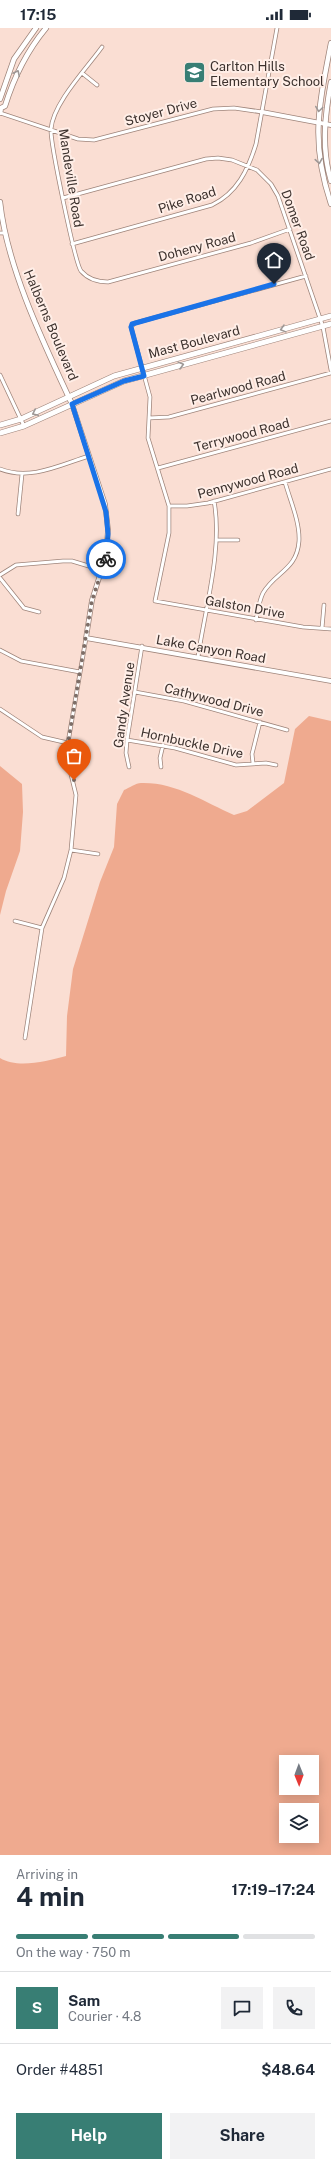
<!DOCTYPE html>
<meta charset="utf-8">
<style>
body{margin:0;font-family:"Public Sans",sans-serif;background:#f2f2f3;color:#1f2937;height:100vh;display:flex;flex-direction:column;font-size:15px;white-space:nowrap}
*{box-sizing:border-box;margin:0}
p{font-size:13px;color:#747a83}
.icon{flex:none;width:22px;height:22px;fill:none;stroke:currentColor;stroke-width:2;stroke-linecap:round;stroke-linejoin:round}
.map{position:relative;height:1827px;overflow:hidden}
.drawer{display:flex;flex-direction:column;background:#fff;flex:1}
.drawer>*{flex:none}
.needle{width:26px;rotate:179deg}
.tools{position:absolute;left:279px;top:1727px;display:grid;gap:8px}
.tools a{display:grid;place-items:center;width:40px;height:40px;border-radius:0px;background:#fff;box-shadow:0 2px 10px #0003;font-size:20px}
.pin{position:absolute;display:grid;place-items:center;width:34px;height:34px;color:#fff;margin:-41px -17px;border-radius:50% 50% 50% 0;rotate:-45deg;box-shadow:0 0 4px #0007}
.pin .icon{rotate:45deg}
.courier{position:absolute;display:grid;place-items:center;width:40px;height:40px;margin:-20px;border:3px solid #1a73e8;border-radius:50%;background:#fff;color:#222;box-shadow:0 1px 5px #0007}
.headline em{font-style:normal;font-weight:700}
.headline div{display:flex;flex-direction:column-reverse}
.headline{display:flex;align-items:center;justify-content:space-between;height:68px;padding:0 16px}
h1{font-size:26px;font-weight:700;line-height:30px}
.bar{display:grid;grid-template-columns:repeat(4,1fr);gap:6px 4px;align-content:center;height:48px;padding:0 16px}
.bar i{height:5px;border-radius:3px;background:#e0e1e3}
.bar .active{background:#387e74}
.bar p{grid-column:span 4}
.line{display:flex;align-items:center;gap:10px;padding:0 16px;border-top:1px solid #e0e1e3}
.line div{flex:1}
.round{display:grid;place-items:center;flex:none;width:42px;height:42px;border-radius:0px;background:#f2f2f3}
.action{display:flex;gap:8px;margin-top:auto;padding:8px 16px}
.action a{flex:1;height:46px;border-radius:0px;background:#387e74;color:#fff;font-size:16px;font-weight:700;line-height:46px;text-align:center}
.action a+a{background:#f2f2f3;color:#1f2937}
.status{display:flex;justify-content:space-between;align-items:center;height:28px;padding:0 20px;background:#fff;direction:ltr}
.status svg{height:11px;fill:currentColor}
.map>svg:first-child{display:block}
</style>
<div class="status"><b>17:15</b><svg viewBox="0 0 49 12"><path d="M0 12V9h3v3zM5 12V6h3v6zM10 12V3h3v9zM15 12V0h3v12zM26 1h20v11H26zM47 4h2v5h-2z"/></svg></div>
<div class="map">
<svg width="331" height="1827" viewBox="0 0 331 1827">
<rect width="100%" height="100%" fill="#faded3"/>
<!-- green -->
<path fill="#efaa8f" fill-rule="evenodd" d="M309 688 331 693V1827H0V1030C18 1041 47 1033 66 1028L67 988 73 941 100 854 114 819 117 776 124 762C129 760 136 755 141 755 176 754 204 774 234 787L247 783 284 755 295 701ZM286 1734H312V1760H286ZM286 1782H312V1808H286Z
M0 738 22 756 23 784 20 823 6 863 0 887Z"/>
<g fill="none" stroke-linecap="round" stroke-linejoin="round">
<defs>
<path id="minor" d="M102 19C87 40 53 75 51 101 50 114 75 235 81 243 88 251 98 254 108 254L251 215 290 201
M82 45 97 57
M0 85 78 111 94 112 213 81 234 80 262 84
M63 170 206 131 218 130 232 132 257 142 271 156 278 168 323 299 331 342
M0 205H4
M72 216 212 177C237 165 248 142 256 116L277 0
M306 248 135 295 131 299 150 369 148 410 169 478V505L155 573 303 599 331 601
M0 347 24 398
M149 390 169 389 331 345
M158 440 331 393
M0 441C30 453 60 437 89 428
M169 478H187L208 475 331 441
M18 486 22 446
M217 512H238
M0 547 16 537 63 533H72L102 542
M0 550 24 580 39 584
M256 592C258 583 259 573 263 565 275 544 297 542 299 513 300 494 290 472 285 454
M322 600 324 577
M0 622 21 633 80 644
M198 629C205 581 223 520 214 473
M135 664 184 673 287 702
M0 681 42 709 68 715
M127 712 175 720 236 737 266 735 276 737
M253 735 252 726 260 694
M129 739 126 725 127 712 142 618
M161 739 160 730 163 717
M71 822 98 826
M15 893 42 900
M25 1010 42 900 64 850 71 822 76 767 66 726 86 610"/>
<path id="tertiary" d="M262 84 331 97
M72 376 105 476 108 501 106 528 92 572 86 610 331 653"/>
<path id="secondary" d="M331 15C319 78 310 113 331 176
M331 54C325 87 321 120 331 153
M0 71 14 31 36 0
M0 85 1 80 5 78C14 49 26 24 46 0
M0 174C7 240 44 316 72 376"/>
<path id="primary" d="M0 397 21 391 114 348 331 288
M0 405 24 398 124 353 331 296"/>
</defs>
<!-- minor casing -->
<use href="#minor" stroke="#9e847a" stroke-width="4.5"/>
<!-- tertiary casing -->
<use href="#tertiary" stroke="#9e847a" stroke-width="5.5"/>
<!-- secondary casing -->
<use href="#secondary" stroke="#9e847a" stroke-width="6"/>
<!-- primary casing -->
<use href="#primary" stroke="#9e847a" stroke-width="6"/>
<!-- minor -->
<use href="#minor" stroke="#fff" stroke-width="3"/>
<!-- tertiary -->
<use href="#tertiary" stroke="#fff" stroke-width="4"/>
<!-- secondary -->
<use href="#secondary" stroke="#fff" stroke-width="4.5"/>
<!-- primary -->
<use href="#primary" stroke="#fff" stroke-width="5"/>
</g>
<!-- one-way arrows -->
<defs><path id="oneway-chevron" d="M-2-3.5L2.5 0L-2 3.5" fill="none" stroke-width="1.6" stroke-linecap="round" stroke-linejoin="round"/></defs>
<g stroke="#9e9896">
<use href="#oneway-chevron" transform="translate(17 45) rotate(-64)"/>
<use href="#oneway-chevron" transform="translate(319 81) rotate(98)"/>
<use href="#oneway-chevron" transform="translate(319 133) rotate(81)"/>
<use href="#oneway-chevron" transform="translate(283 301) rotate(165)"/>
<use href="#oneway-chevron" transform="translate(181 337) rotate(-15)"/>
<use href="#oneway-chevron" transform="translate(35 385) rotate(155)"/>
</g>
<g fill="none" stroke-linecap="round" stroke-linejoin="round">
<!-- done -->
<path stroke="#7e6e67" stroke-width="4" stroke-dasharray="0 7.2" d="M74 752 66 726 68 715 92 572 106 531"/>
<!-- route -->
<path stroke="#1a73e8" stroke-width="5" d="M106 531 108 506 106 484 72 376 124 353 144 348 131 299 132 296 274 256"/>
</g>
<!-- icons -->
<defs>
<symbol id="school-square" viewBox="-11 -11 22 22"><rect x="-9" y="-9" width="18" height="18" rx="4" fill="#387e74" stroke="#ffeee7"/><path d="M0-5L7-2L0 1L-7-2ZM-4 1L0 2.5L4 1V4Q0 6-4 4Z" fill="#fff"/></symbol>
</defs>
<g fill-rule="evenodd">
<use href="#school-square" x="182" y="32" width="25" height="25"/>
</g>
<g text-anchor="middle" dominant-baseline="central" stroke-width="4" stroke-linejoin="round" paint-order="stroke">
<!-- poi labels -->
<g font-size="13" fill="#3c312d" stroke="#ffeee7" text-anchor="start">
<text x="210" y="38">Carlton Hills<tspan x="210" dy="15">Elementary School</tspan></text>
</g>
<!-- street labels -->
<g font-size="13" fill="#3c312d" stroke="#ffeee7">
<text transform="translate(161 84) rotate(-15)">Stoyer Drive</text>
<text transform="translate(71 150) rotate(81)">Mandeville Road</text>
<text transform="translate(187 172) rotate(-18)">Pike Road</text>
<text transform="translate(298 197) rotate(70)">Domer Road</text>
<text transform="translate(197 219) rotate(-15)">Doheny Road</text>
<text transform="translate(51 297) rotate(67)">Halberns Boulevard</text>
<text transform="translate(194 314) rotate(-15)">Mast Boulevard</text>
<text transform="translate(238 360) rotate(-15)">Pearlwood Road</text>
<text transform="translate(242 407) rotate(-15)">Terrywood Road</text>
<text transform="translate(248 453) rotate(-15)">Pennywood Road</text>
<text transform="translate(245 579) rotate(10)">Galston Drive</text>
<text transform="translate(211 621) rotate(10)">Lake Canyon Road</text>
<text transform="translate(214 672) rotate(14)">Cathywood Drive</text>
<text transform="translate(124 677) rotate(-82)">Gandy Avenue</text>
<text transform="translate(192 715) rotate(12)">Hornbuckle Drive</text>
</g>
</g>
</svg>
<div class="tools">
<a><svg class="needle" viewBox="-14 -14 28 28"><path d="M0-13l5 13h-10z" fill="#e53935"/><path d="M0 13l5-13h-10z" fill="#747a83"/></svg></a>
<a><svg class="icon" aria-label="layers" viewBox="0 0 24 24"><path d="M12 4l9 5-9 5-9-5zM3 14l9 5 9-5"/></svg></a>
</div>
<div class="pin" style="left:74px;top:752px;background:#ea580c"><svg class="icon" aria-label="bag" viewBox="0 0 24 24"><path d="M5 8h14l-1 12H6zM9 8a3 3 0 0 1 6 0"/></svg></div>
<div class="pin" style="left:274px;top:256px;background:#1f2937"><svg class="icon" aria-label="home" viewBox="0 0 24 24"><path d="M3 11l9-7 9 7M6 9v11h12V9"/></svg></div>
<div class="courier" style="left:106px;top:531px"><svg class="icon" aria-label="bike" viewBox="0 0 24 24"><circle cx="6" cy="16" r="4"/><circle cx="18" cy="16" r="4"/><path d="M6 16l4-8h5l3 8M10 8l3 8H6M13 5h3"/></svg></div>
</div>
<section class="drawer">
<div class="headline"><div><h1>4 min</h1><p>Arriving in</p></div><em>17:19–17:24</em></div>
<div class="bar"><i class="active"></i><i class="active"></i><i class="active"></i><i></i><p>On the way · 750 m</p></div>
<div class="line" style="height:72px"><b class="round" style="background:#387e74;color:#fff">S</b><div><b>Sam</b><p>Courier · 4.8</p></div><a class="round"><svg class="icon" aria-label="chat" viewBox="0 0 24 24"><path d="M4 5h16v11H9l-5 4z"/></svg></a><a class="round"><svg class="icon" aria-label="phone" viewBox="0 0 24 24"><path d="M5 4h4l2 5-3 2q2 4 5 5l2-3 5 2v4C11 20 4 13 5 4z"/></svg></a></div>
<div class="line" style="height:52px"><div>Order #4851</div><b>$48.64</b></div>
<div class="action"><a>Help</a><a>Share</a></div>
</section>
